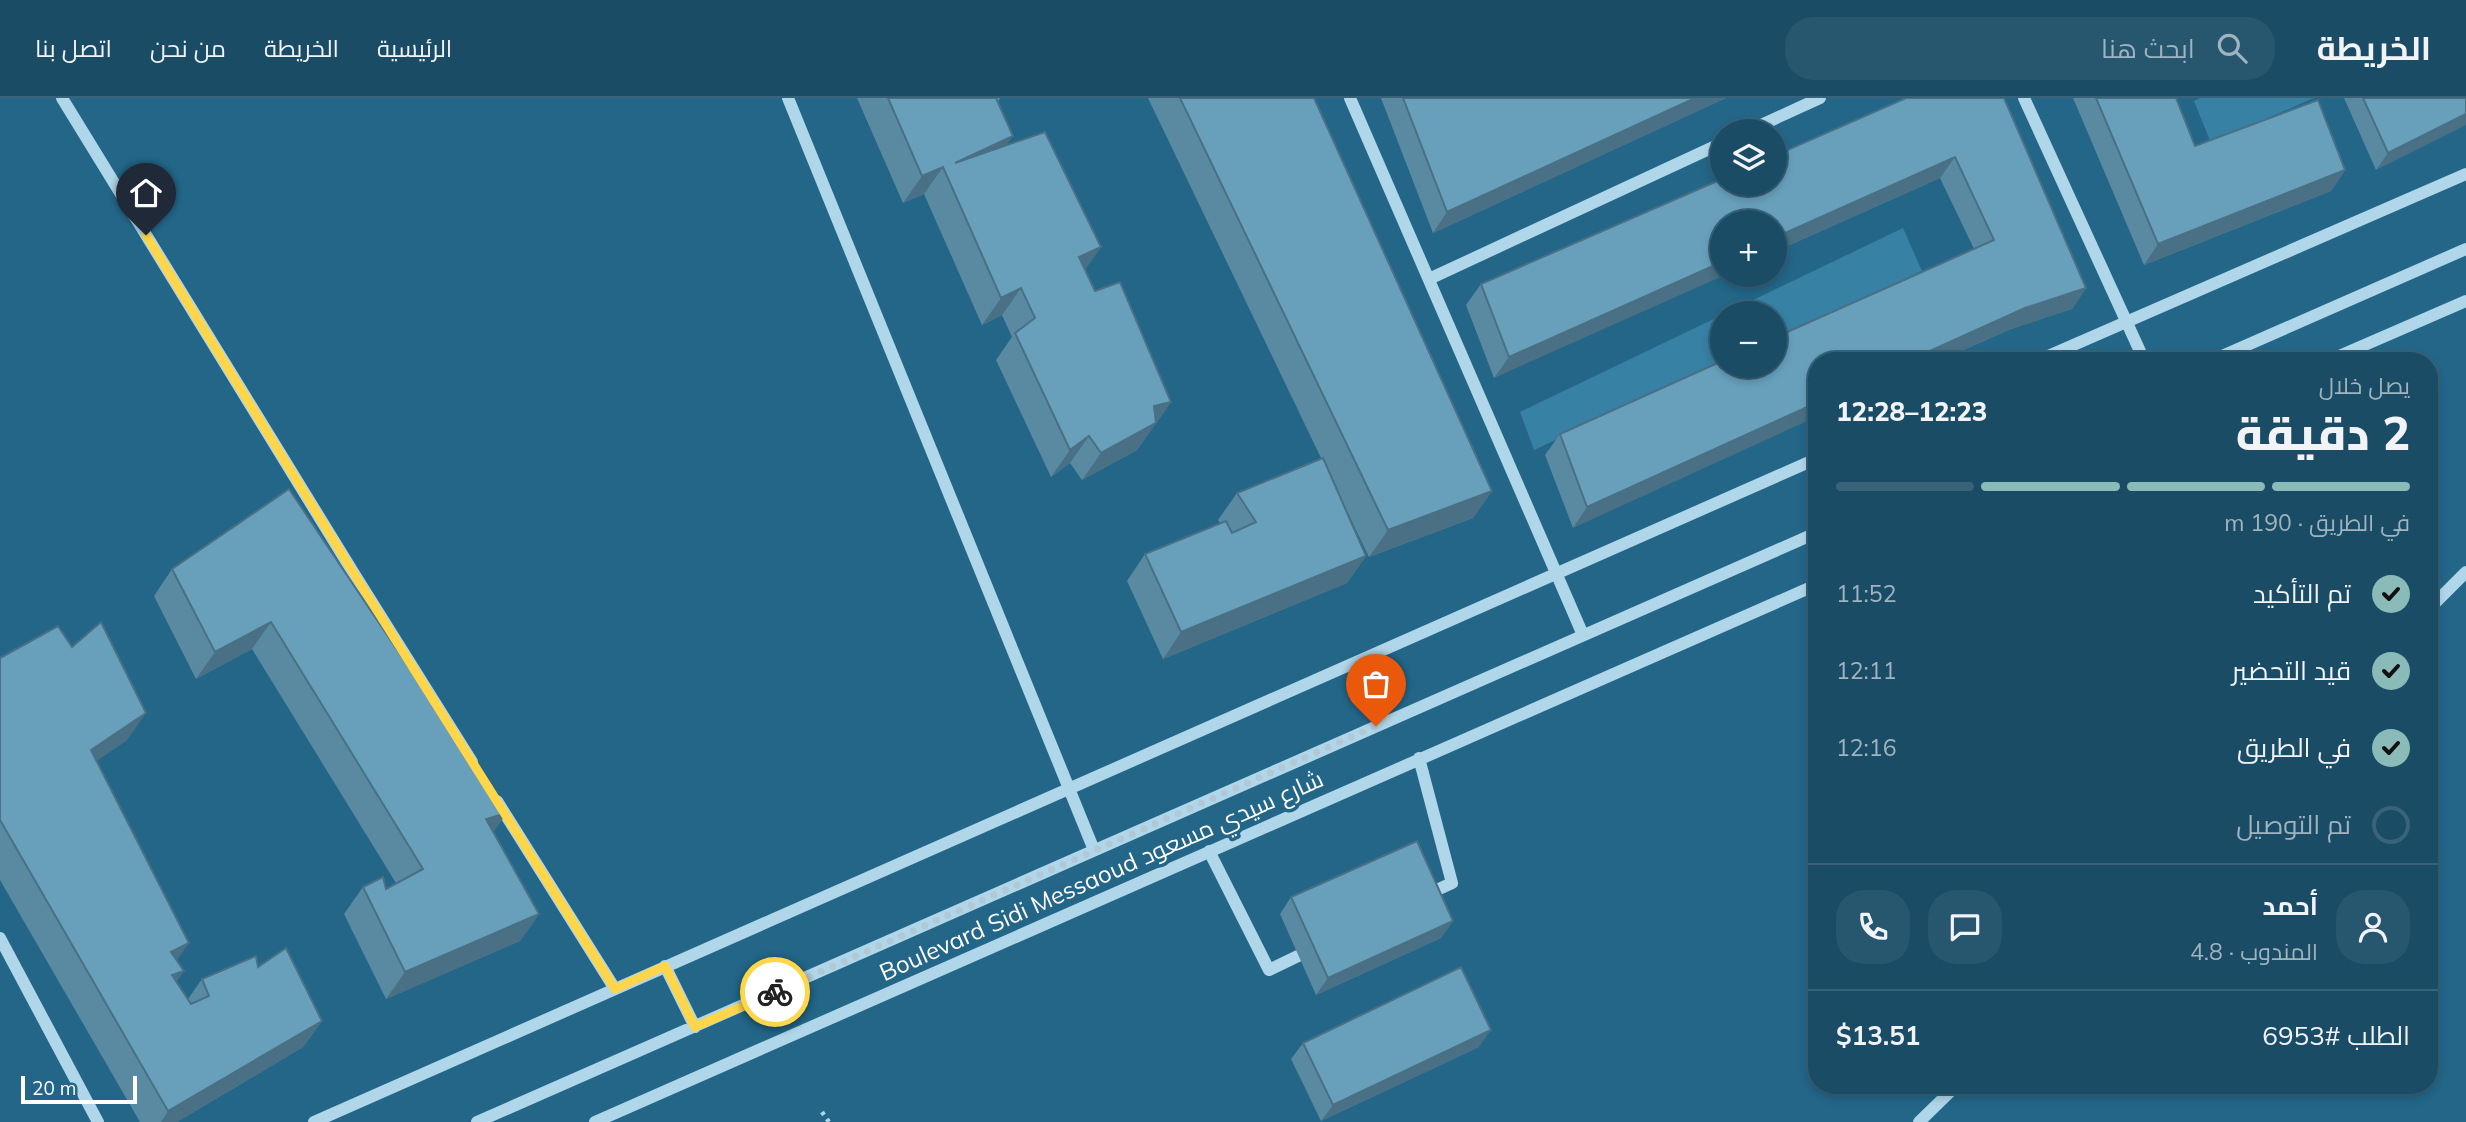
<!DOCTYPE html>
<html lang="ar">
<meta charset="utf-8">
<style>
body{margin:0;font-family:Mulish,Cairo,sans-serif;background:#27566f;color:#f1f3f6;direction:rtl;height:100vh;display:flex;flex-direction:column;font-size:26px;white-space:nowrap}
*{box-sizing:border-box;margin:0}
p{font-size:23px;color:#9fb4bf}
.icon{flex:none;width:38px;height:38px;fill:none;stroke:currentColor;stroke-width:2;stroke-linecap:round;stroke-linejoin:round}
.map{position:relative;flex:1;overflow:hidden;direction:ltr}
.side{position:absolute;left:1808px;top:254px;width:630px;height:742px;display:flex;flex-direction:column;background:#1a4c66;border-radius:28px;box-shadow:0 4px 10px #0003,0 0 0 2px #38637a;direction:rtl}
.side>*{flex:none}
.buttons{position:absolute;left:1710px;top:21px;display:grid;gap:14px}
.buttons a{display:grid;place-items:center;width:77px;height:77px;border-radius:50%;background:#1a4c66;box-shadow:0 4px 10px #0003,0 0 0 2px #38637a;font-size:35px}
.scale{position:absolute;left:21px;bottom:18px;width:116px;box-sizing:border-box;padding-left:7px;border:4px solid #fff;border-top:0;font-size:19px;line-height:24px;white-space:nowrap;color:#fff;-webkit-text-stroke:5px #236688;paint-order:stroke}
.pin{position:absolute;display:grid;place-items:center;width:60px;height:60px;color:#fff;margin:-72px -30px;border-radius:50% 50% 50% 0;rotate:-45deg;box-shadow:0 0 7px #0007}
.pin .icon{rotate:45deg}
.courier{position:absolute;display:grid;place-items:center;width:70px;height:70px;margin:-35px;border:5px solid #ffd54a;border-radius:50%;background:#fff;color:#222;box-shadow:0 2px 9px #0007}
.overview em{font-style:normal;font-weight:800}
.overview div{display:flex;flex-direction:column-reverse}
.overview{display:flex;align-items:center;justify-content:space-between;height:119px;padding:0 28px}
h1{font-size:46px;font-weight:800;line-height:52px}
.bar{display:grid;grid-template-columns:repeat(4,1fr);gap:10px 7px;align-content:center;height:84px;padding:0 28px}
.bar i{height:9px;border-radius:5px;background:#38637a}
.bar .on{background:#8bbbb9}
.bar p{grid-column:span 4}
.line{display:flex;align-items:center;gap:18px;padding:0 28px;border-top:2px solid #38637a}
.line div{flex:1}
.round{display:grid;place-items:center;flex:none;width:74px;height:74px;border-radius:28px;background:#27566f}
ol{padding:0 28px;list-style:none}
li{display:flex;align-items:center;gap:21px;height:77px}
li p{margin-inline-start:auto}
li .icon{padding:7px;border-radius:50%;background:#8bbbb9;color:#111;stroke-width:4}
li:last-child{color:#9fb4bf}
li i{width:38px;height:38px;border:4px solid #38637a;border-radius:50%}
header{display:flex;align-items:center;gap:42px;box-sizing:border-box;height:98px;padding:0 35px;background:#1a4c66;border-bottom:2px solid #38637a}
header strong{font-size:33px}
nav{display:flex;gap:38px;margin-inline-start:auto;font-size:24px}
.search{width:490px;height:63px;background:#27566f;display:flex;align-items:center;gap:18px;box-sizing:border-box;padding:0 24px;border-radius:28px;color:#9fb4bf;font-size:26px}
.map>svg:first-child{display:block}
</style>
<header>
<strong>الخريطة</strong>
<div class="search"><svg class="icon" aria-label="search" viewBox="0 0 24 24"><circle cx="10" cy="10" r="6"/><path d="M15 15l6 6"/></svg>ابحث هنا</div>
<nav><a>الرئيسية</a><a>الخريطة</a><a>من نحن</a><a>اتصل بنا</a></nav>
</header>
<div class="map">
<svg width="2466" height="1024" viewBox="0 0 2466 1024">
<rect width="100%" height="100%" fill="#236688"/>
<!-- green -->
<path fill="#3781a5" d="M2200 0H2314L2211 45 2194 3Z
M1903 130 1922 173 1775 241 1774 215H1726Z
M1722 217V265L1534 352 1520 314Z"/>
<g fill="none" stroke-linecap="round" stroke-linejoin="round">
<!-- path -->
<path stroke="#afd6e9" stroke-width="4.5" stroke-dasharray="3.5 5" stroke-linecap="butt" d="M822 1014 829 1024"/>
<!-- minor -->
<path stroke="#afd6e9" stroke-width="12" d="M62 0 356 479 472 664
M788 0 1094 752
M1350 0 1583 537
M2024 0 2144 262
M1748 33 1820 0
M1429 181 1722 45
M2039 262 2466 76
M2213 262 2466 151
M2330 262 2466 203
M2429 511 2466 474
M1419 660 1452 785 1426 797
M497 703 615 891
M1209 753 1269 872 1298 858
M0 840 98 1024
M665 868 695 929
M314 1024 1816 361
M477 1024 1816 435
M595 1024 1816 487
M1919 1024 1957 987"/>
</g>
<!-- wall -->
<path fill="#598aa2" d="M857 0H1000L998 4 1013 38 1006 47 1101 149 1085 171 1095 193 1171 304 1137 352 1082 382 1070 365 1051 379 996 262 1012 239 1002 217 982 227 924 96 903 105Z
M1148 0H1314L1492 393 1473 420 1369 459 1340 399 1366 458 1347 485 1163 561 1127 483 1145 456 1220 425 1218 422 1237 395 1321 360Z
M1381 0H1726L1433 135Z
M1906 0 2086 190 2072 211 2011 231 1941 262H1816L1573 430 1545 357 1560 336 1974 151 1940 80 1774 154V124L1494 280 1466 207 1481 186Z
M2073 0H2176L2195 48 2345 72 2331 93 2144 167Z
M2344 0H2466L2376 72Z
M289 391 493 735 539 816 520 843 386 901 344 816 363 789 386 791 396 785 252 551 196 581 154 498 172 471Z
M0 560 127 642 96 663 177 862 184 873 176 884 188 901 202 881 258 869 322 923 303 949 177 1024H140L0 782Z
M1291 799 1453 823 1441 840 1316 897 1280 816Z
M1303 945 1479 949 1321 1023 1291 961Z"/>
<!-- shaded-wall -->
<path fill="#497084" d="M1695 0H1726L1433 135 1447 114Z
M2466 16V27L2376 72 2388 55Z
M1013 38 994 65H955Z
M1955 59 1940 80 1774 154V140Z
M943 69 924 96 903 105 922 78Z
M2345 72 2331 93 2144 167 2158 146Z
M1101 149 1082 176 1079 159Z
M1722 164V177H1725L1494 280 1509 259Z
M1021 190 1002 217 982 227 1001 200Z
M2086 190 2072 211 2011 231 1941 262H1910L2025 210Z
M1171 304 1137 352 1082 382 1101 355 1154 308Z
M1816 305V319L1573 430 1587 409Z
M1089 338 1070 365 1051 379 1070 352Z
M1492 393 1473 420 1369 459 1388 432Z
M1366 458 1347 485 1163 561 1181 534Z
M271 524 252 551 196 581 215 554Z
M146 615 127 642 72 679 91 652Z
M507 715 488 742 486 721Z
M539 816 520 843 386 901 405 874Z
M1453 823 1441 840 1316 897 1328 880Z
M189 845 170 872 171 854Z
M184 873 165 900 172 877Z
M322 923 303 949 177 1024H161L168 1013Z
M1491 932 1479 949 1321 1023 1333 1007Z"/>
<!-- building -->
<path fill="#68a0bc" stroke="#497084" stroke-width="2" d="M888 0H996L1013 38 955 65 1045 34 1101 149 1079 159 1095 193 1120 184 1171 304 1154 308 1156 325 1101 355 1089 338 1070 352 1015 235 1035 220 1021 190 1001 200 943 69 922 78Z
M1180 0H1314L1492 393 1388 432Z
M1403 0H1695L1447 114Z
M1906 0H2004L2086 190 2025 210 1910 262H1816V305L1587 409 1560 336 1722 263V268H1774V240L1994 142 1955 59 1774 140V124H1722V164L1509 259 1481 186 1722 81V86H1774V58Z
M2096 0H2176L2195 48 2318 2 2345 72 2158 146Z
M2363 0H2466V16L2388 55Z
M1323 360 1366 458 1181 534 1145 456 1226 423 1232 435 1256 424 1237 395Z
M289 391 507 715 486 721 539 816 405 874 363 789 383 779 386 791 423 771 271 524 215 554 172 471Z
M101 524 146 615 91 652 189 845 171 854 184 873 172 877 191 906 209 898 202 881 256 858 258 869 286 850 322 923 168 1013 0 722V560L58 528 72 549Z
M1417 743 1453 823 1328 880 1291 799Z
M1461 869 1491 932 1333 1007 1303 945Z"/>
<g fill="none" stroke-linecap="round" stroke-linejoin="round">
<!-- done -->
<path stroke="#b2c9d5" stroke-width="7" stroke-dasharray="0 12.6" d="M775 894 1376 628"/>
<!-- route -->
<path stroke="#ffd54a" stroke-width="9" d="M146 137 356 479 615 891 665 868 695 929 775 894"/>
</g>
<g text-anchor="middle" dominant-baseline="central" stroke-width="7" stroke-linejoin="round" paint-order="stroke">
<!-- street labels -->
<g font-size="24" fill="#fff" stroke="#236688">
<text transform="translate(1101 777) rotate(-24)">Boulevard Sidi Messaoud شارع سيدي مسعود</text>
</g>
</g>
</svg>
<div class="buttons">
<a><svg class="icon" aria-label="layers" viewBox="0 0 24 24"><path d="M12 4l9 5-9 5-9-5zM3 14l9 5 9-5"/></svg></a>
<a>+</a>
<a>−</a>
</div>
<div class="scale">20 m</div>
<div class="pin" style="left:1376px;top:628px;background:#ea580c"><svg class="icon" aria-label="bag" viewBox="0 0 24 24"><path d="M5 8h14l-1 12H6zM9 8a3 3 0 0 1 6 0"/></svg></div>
<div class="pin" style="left:146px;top:137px;background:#1f2937"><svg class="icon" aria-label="home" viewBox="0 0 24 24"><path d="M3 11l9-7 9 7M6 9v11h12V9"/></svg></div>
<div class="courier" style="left:775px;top:894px"><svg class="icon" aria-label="bike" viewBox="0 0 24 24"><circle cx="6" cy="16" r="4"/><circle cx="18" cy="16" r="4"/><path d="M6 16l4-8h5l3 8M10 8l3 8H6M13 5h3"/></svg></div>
<section class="side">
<div class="overview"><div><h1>2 دقيقة</h1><p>يصل خلال</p></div><em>12:23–12:28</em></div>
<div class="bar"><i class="on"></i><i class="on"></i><i class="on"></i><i></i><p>في الطريق · 190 m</p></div>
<ol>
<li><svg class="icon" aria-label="check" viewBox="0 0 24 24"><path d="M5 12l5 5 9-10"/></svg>تم التأكيد<p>11:52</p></li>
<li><svg class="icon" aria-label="check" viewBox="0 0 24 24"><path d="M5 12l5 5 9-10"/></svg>قيد التحضير<p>12:11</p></li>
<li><svg class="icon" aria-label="check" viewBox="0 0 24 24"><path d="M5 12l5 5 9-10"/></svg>في الطريق<p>12:16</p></li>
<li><i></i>تم التوصيل</li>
</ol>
<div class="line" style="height:126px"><a class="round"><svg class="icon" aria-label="person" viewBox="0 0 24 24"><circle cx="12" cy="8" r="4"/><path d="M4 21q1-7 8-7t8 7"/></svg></a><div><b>أحمد</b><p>المندوب · 4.8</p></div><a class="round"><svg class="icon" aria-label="chat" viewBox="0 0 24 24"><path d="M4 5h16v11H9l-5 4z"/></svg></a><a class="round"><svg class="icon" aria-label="phone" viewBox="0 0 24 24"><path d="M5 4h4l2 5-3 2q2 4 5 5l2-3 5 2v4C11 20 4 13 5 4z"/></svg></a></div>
<div class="line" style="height:91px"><div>الطلب #6953</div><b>$13.51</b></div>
</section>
</div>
